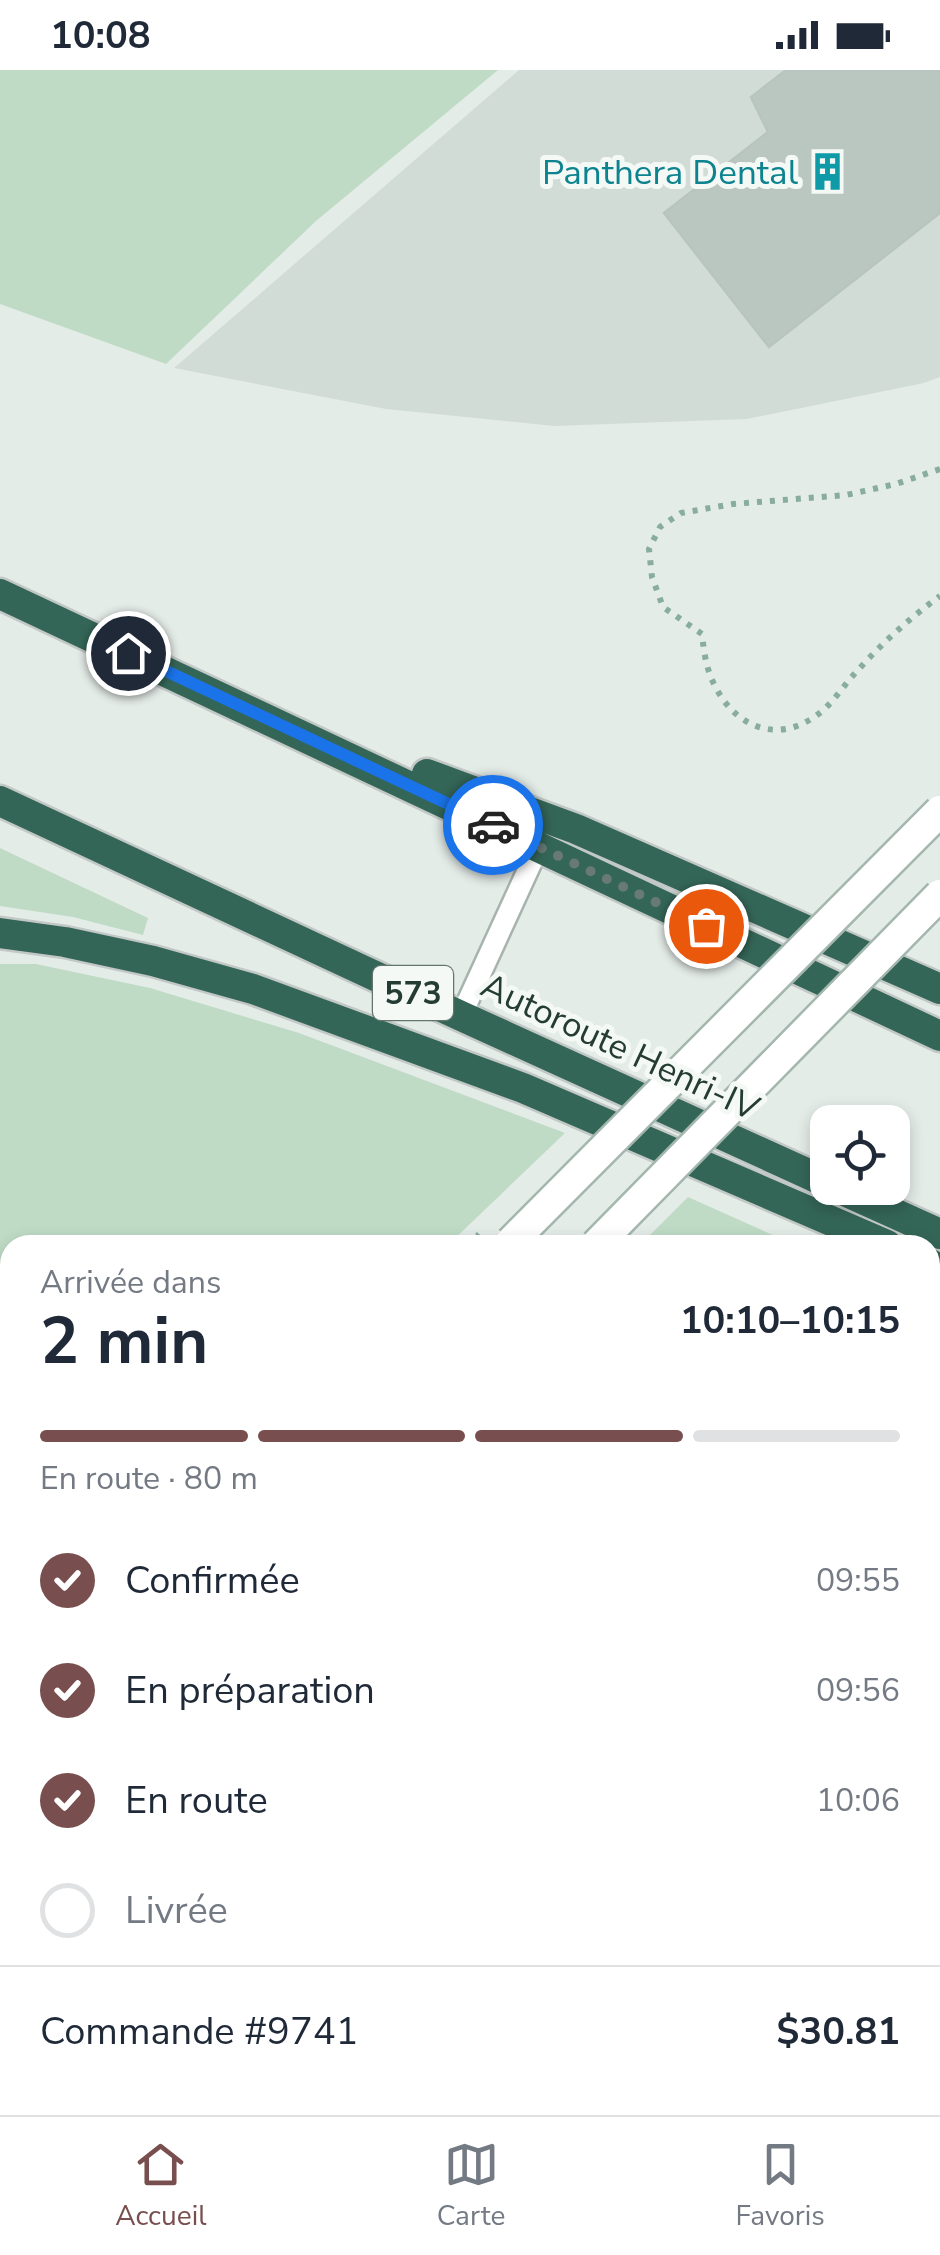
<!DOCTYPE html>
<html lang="fr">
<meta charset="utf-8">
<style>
body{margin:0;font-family:"Nunito Sans",sans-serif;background:#f2f2f3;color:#1f2937;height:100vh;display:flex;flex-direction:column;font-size:38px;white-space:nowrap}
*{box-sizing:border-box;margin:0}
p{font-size:32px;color:#747a83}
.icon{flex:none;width:55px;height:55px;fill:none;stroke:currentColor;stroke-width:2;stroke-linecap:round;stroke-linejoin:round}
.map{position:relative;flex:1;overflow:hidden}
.sheet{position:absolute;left:0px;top:1165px;width:940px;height:880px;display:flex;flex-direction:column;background:#fff;border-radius:30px 30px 0 0;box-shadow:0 5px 15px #0003}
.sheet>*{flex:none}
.controls{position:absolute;left:810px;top:1035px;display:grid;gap:20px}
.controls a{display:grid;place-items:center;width:100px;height:100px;border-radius:20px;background:#fff;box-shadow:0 5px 15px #0003;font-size:50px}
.pin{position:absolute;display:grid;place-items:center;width:85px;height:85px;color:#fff;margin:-42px;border:5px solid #fff;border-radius:50%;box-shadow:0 2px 10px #0007}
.courier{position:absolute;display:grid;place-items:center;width:100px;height:100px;margin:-50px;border:8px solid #1a73e8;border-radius:50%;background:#fff;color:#222;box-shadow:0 2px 12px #0007}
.overview em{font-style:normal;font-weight:700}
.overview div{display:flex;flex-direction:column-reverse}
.overview{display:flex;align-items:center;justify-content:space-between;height:170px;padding:0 40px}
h1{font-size:65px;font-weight:700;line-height:75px}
.bar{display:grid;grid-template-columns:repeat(4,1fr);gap:15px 10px;align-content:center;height:120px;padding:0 40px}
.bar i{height:12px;border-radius:8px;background:#e0e1e3}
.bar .active{background:#784f4e}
.bar p{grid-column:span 4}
.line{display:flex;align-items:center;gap:25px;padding:0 40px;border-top:2px solid #e0e1e3}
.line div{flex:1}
ol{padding:0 40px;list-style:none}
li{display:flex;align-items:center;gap:30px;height:110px}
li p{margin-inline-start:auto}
li .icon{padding:10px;border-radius:50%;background:#784f4e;color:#fff;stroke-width:4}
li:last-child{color:#747a83}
li i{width:55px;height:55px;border:5px solid #e0e1e3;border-radius:50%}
.status{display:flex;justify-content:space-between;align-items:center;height:70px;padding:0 50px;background:#fff;direction:ltr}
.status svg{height:28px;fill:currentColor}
.dock{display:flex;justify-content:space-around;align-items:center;height:140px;border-top:2px solid #e0e1e3;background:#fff;font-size:28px;color:#747a83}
.dock a{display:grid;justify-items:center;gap:5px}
.dock .active{color:#784f4e}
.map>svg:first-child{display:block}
</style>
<div class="status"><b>10:08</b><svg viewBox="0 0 49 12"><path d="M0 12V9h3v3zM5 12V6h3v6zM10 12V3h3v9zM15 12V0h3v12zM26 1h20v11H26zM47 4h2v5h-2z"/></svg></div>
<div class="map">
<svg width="940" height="2045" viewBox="0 0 940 2045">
<rect width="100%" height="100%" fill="#e4ece8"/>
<!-- built -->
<path fill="#d2dcd7" d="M519 0H940V307L924 313 747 349 554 356 386 339 174 298Z"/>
<!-- green -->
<path fill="#bfdbc5" d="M0 0H498L316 151 166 294 0 234Z
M0 778 148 848 143 865 73 847 0 836Z
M0 894H36L150 918 299 963 565 1063 448 1175H10V1571L0 1582Z
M688 1127 795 1175H640Z
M930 1237 940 1241V1438H930Z"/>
<!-- building -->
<path fill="#bac7c1" stroke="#b7c5be" stroke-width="2.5" d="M786 0H940V143L769 277 664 143 768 62 751 27Z
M930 1761H940V1810H930Z
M936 1972H940V2014H936Z
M512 2035H557L566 2045H502Z
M799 2035H815L824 2045H789Z"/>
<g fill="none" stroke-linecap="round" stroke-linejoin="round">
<defs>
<path id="lane" d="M461 946 539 776"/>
<path id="street" d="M670 2035 679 2045"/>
<path id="secondary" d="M0 1675 10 1665
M0 1756 10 1746
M930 1906H940
M394 2045 404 2035"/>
<path id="highway" d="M0 524 940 966
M427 704 576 759 940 919
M0 731 461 946 828 1113
M0 863 65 872 153 891 253 919 523 1018 887 1175
M838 1118 940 1164
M930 1194 940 1199
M930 1469H940
M0 1846 10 1838"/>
</defs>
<!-- lane casing -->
<use href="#lane" stroke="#a7b4ae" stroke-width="25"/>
<!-- street casing -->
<use href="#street" stroke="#a7b4ae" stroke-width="35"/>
<!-- secondary casing -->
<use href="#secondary" stroke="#a3b7af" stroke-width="35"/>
<!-- highway casing -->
<use href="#highway" stroke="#c2c8c6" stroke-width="35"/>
<!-- path -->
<path stroke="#88ad9e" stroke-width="6" stroke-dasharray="5 8" stroke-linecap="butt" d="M940 399 896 414 846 425 733 434 681 443 660 457 649 479 652 507 663 537 702 564C704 582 706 599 715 616 736 658 778 674 817 645 833 634 845 613 859 599 883 572 910 548 940 526
M468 1175 479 1164
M0 1610 10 1599"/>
<!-- lane -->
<use href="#lane" stroke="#fff" stroke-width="20"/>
<!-- street -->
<use href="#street" stroke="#fff" stroke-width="30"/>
<!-- secondary -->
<use href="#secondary" stroke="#fff" stroke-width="30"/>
<!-- highway -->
<use href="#highway" stroke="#346657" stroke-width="30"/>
<defs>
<path id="secondary-bridge" d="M511 1172 940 741
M596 1175 940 825"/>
</defs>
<!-- secondary-bridge casing -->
<use href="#secondary-bridge" stroke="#a3b7af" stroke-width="35" stroke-linecap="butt"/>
<!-- secondary-bridge -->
<use href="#secondary-bridge" stroke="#fff" stroke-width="30"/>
</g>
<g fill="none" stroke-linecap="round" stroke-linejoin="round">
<!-- done -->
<path stroke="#687a73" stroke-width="10" stroke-dasharray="0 18" d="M493 755 706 856"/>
<!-- route -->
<path stroke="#1a73e8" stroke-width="12" d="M128 583 493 755"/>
</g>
<!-- icons -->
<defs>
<symbol id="building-bare" viewBox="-9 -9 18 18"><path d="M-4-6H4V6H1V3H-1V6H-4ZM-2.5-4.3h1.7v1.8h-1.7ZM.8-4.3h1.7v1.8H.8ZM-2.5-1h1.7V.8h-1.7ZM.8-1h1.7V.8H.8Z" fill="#0f9aa8" stroke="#f4f9f6" stroke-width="2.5" paint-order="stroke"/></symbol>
</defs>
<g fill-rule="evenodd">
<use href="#building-bare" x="800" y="74" width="55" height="55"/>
</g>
<g text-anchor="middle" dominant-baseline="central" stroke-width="10" stroke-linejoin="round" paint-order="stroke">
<!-- shield labels -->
<rect fill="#f4f9f6" stroke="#63756e" stroke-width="2.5" x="373" y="896" width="80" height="54" rx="8"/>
<g font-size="32" font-weight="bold" fill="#253c34">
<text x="413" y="923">573</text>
</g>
<!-- culture labels -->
<g font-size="35" fill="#0d838f" stroke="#f4f9f6" text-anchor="end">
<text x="798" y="102">Panthera Dental</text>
</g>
<!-- street labels -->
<g font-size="35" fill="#253c34" stroke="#f4f9f6">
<text transform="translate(620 977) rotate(25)">Autoroute Henri-IV</text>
</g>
</g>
</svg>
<div class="controls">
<a><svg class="icon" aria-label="locate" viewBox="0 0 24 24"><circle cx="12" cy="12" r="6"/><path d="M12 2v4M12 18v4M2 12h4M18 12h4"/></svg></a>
</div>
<div class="pin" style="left:706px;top:856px;background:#ea580c"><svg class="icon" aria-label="bag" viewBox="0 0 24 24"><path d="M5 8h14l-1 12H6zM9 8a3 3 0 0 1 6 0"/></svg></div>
<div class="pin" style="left:128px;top:583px;background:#1f2937"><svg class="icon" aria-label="home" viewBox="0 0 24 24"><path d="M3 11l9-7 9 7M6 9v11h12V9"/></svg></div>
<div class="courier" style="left:493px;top:755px"><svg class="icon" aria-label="car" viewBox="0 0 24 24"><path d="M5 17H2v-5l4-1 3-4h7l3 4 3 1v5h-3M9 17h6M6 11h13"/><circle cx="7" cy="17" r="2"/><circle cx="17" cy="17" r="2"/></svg></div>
<section class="sheet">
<div class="overview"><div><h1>2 min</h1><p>Arrivée dans</p></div><em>10:10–10:15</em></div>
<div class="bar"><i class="active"></i><i class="active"></i><i class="active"></i><i></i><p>En route · 80 m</p></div>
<ol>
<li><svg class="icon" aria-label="check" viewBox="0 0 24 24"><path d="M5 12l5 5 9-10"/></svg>Confirmée<p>09:55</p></li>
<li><svg class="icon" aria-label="check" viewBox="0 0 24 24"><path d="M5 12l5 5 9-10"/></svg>En préparation<p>09:56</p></li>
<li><svg class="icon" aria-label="check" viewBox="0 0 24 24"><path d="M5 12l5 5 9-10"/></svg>En route<p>10:06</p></li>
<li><i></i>Livrée</li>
</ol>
<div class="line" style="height:130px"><div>Commande #9741</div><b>$30.81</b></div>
</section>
</div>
<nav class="dock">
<a class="active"><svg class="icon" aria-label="home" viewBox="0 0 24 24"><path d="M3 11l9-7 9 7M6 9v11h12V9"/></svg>Accueil</a>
<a><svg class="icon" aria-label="map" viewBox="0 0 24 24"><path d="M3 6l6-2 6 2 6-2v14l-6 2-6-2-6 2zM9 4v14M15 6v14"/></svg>Carte</a>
<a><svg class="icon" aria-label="saved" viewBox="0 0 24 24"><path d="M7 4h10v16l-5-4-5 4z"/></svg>Favoris</a>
</nav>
